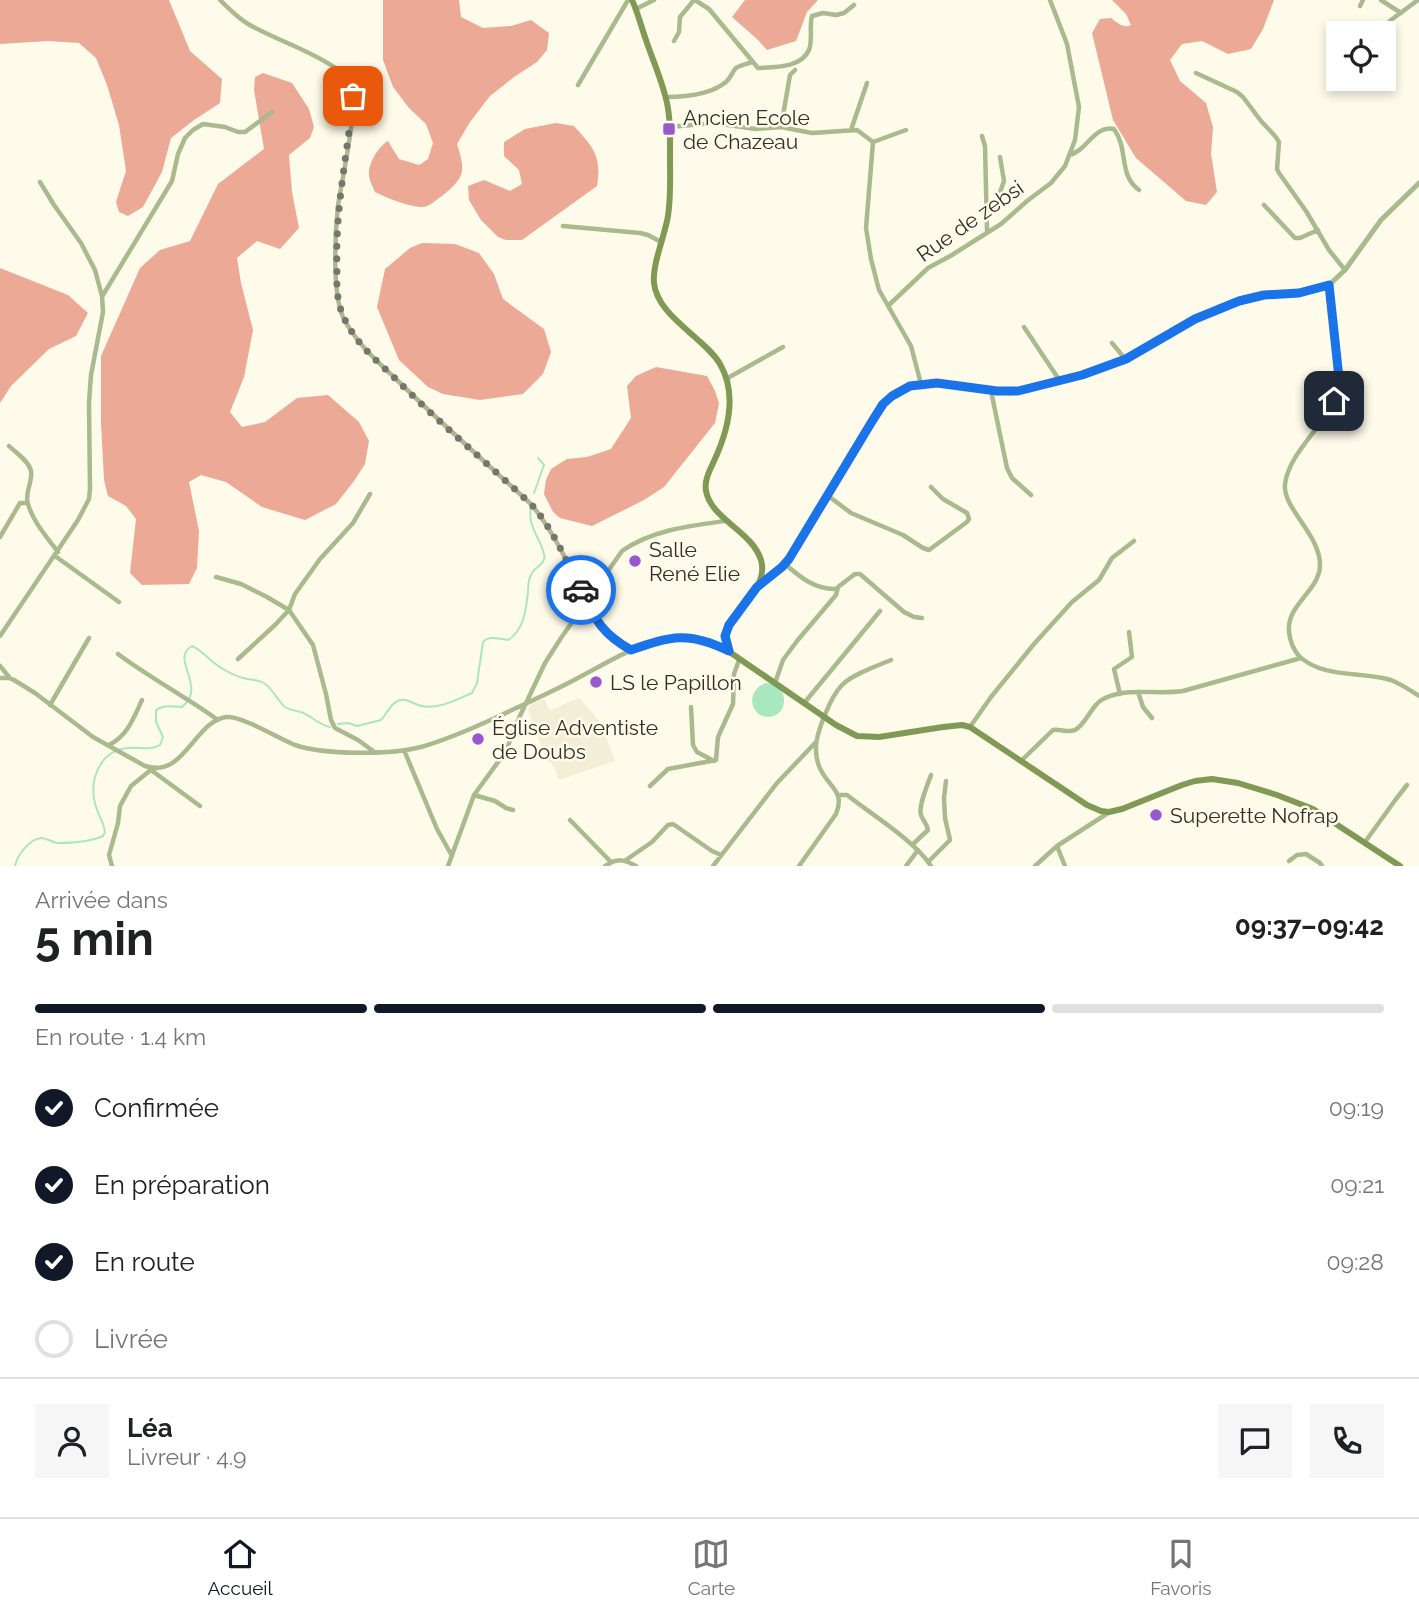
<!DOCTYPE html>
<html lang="fr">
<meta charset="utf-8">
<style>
body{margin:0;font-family:Raleway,sans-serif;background:#f6f6f6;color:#202124;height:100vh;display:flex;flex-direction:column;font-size:26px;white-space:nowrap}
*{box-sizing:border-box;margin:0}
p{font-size:23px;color:#757577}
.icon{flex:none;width:38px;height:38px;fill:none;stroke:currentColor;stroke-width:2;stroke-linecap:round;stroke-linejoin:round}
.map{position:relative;height:866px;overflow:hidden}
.side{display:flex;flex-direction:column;background:#fff;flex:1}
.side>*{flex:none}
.tools{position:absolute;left:1326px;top:21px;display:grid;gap:14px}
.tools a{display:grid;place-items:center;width:70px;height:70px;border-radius:0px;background:#fff;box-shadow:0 4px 10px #0003;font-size:35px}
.pin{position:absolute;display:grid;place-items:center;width:60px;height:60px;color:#fff;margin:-30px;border-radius:14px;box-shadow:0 4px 10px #0006}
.courier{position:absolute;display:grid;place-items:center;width:70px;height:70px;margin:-35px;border:5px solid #1a73e8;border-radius:50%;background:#fff;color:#222;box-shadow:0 2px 9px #0007}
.headline em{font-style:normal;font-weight:700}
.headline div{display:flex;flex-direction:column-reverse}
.headline{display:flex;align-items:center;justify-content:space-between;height:119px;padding:0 35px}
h1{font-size:46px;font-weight:700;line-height:52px}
.bar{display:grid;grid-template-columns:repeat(4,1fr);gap:10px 7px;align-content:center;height:84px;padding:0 35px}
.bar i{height:9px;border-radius:5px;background:#e0e0e0}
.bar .active{background:#111827}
.bar p{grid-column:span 4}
.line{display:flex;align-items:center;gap:18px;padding:0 35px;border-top:2px solid #e0e0e0}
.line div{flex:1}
.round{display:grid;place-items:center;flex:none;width:74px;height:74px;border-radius:0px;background:#f6f6f6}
ol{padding:0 35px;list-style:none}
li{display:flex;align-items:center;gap:21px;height:77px}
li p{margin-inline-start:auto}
li .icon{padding:7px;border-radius:50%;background:#111827;color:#fff;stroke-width:4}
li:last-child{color:#757577}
li i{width:38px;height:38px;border:4px solid #e0e0e0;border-radius:50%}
.tabs{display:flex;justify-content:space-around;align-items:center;height:98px;border-top:2px solid #e0e0e0;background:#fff;font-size:19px;color:#757577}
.tabs a{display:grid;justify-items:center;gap:4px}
.tabs .active{color:#111827}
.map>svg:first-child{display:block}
</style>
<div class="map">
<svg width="1419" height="866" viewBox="0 0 1419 866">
<rect width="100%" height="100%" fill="#fffbea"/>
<!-- built -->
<path fill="#f3eed6" d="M579 698 600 722 615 761 559 780 552 763H549L545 756 528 710 531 704 544 699 550 710Z"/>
<!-- forest -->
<path fill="#eca996" d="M0 0H169L190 51 222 79 220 103 194 120 171 138 162 172 143 207 128 216 119 212 116 202 126 171 119 125 107 85 96 58 79 43 48 41 0 44Z
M383 0H459L461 17 483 28 511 26 531 20 549 33 547 50 537 62 514 77 490 96 470 122 457 144C466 172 465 177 442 196 436 200 430 206 423 207 409 207 387 198 375 192 373 187 369 180 369 175 368 163 379 146 388 141L399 159 419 165 428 159 433 143 426 124 409 108 393 87 383 60Z
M745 0H818L807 12 796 41 767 50 758 40 732 17Z
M1112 0H1274L1263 29 1251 49 1228 54 1202 41 1182 44 1170 60 1180 81 1206 103 1213 127 1211 154 1217 192 1206 205 1186 201 1136 158 1113 120 1092 33 1100 19 1111 18C1118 23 1123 29 1131 25L1126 14Z
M263 73 292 83 309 109 314 127 310 138 289 155 292 192 299 228 280 249 257 241 237 258 241 283 253 330 244 377 230 412 242 427 265 422 297 398 328 395 359 422 369 441 365 464 354 481 336 504 305 520 262 507 226 482 201 475 189 482 199 531 197 568 189 584 142 585 130 573 136 519 126 506 108 496 104 480 101 422V356L140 268 160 250 190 241 218 184 264 149 254 90 255 77Z
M556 123 574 126C593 147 602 156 597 186L522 240H506L498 237 481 220 469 200 468 186 484 180 510 191 522 184 519 170 504 156V142L525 129Z
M422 243 455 244 479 253 494 274 503 299 544 329 551 352 543 374 523 394 480 400 443 394 428 387 399 360 377 307 385 269 410 248Z
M0 268 68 295 88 313 76 336 49 349 11 386 0 403Z
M656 367 707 376 715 391 719 403 715 423 664 487 644 500 592 526 560 518 553 512 544 494 546 480 551 469 567 459 587 457 611 449 631 418 627 386 636 376Z"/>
<!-- water -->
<path fill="#a9e7bf" d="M766 683C779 684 787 694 783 707 779 718 762 721 755 710 748 699 755 686 766 683Z"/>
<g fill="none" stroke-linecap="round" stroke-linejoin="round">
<!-- stream -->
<path stroke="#a9e7bf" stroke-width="2" d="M534 493 544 465 538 458
M338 724 348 723 357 726 381 720C387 714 391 702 400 700 408 698 414 705 422 706 437 710 458 699 472 693L477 683 483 642C489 635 499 639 508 640 524 631 526 608 528 592 528 586 528 580 531 575 534 567 547 564 544 554 540 537 527 526 531 508
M15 866C17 856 29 839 41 838 47 838 51 842 57 843 72 843 90 842 103 836L105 832C103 821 99 816 96 807 88 782 99 750 128 748 139 747 150 751 160 745L163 737 156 722V710C164 704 172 707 182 707 208 686 169 659 192 646 204 651 211 663 223 669 228 672 236 676 243 678 250 680 257 679 264 683 272 688 278 701 285 707 290 710 296 711 301 712 312 716 319 725 330 727"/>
<!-- minor -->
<path stroke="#a8ba8e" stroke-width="4.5" d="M220 0C229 9 238 18 248 24 276 40 307 49 334 67 339 71 346 74 350 80 361 98 341 182 338 206 335 233 332 292 343 317 355 342 378 362 398 381 441 423 486 463 531 504 559 538 576 582 596 621 606 634 616 642 630 650
M695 0 709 9 758 68C775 67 801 68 809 50 813 39 809 27 812 16L823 13 836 15 844 13 854 5
M1381 0 1401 13
M1360 6 1363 0
M636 9 654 0
M1383 30 1391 20 1418 0
M674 41 679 32 680 17 694 0
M1196 73 1237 92 1243 97 1261 121 1275 136 1279 142 1277 169 1279 173 1306 211 1329 250 1345 270
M578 85 628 0
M666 97C686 97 710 95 726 82 731 78 732 72 736 68 740 65 748 64 752 62
M670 127 714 123 756 129 781 127 812 133 857 130 873 142
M781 127 790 75 795 70
M851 130 867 83
M906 130 873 142 866 228 871 259 879 290 911 346 921 384
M982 136 985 146 987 231
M1069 155C1086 152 1095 124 1114 129 1129 150 1118 175 1139 190
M1264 205 1295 238H1300L1318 230
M986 206 998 198 1004 181 1000 157
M563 226 640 233 648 235 661 242
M1329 285C1331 303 1333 320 1335 338 1338 359 1342 380 1333 401 1322 429 1289 453 1285 484 1282 508 1321 535 1320 566 1319 591 1286 605 1289 632 1290 641 1293 649 1299 656 1323 679 1363 671 1391 680 1401 684 1410 690 1419 696
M103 295 172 181 178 154 185 138 193 130 203 124 225 127 238 132H245L272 112
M889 305 928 268 952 255 1001 224 1027 201 1051 183 1065 166 1075 140 1079 107 1067 44 1050 0
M1024 327 1060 381
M1112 343 1126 360
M726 379 783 347
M991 391 1007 468 1012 478 1031 495
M9 446C16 453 29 461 31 471 33 482 24 493 28 504 33 522 47 537 58 552
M827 495 851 513 903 535 923 548 929 550 967 522 969 519 967 513 943 499 931 487
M0 537 20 503H27
M55 556 119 602
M785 564C800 577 815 590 837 589
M216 577 241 584 267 597 289 610 313 645 326 694 331 720 335 728 358 740 373 751
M0 636 78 520 89 499 90 489 89 402 91 375 103 312 102 296 95 270 81 243 54 205 40 182
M118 654C150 678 185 696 218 720
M238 659 275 625 289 610 295 594 320 559 353 523 370 494
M0 666 9 677
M0 678H9L14 680 35 693 93 737 145 766C184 779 194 722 226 717 241 715 279 739 295 745 324 755 391 755 421 747 446 740 471 729 495 718 522 705 550 693 576 679 605 664 631 647 663 639 687 634 707 640 729 651
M775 683 783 660 797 641 836 595 838 587 855 574H860L904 612 914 617 922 618
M1138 692 1143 707 1152 718
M1120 694 1114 669 1132 657 1129 632
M805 702 880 611
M50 705 89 638
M691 707 693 745 697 752 714 761
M970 727 991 697 1034 644 1072 602 1099 580 1112 558 1134 541
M109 745C128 735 133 719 142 700
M404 750 437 829 452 856
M1022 760 1053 730C1060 729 1069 733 1075 730 1087 724 1091 704 1105 698 1131 687 1157 695 1183 691L1301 658
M151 770 200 806
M650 786 668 769 716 760 718 737 733 704 734 674 739 660
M474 795 495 801 506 808 513 810
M839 795H847C871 814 915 841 931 866
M570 820 611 862
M1365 842 1396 799 1407 785
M912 845 928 830C927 823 923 821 921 815 918 806 928 784 931 775
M1057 846 1065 866
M626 860 652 842 668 825 673 824 712 851 721 855
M1289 861 1297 855 1306 854 1320 863 1322 866
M928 862 950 840 945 818 944 798 946 781
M112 866 109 855 118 823 120 806 131 786 152 769
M448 866 474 795 506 751 518 720 545 663 561 638 622 551C652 530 689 526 725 521
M605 866C617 858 624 859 636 866
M713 866 777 783 816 742
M799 866 836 814C846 790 827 787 819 766 817 761 816 755 816 750 815 734 831 696 842 685 853 674 877 666 891 660
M906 866 918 850
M1035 866 1057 846 1108 813"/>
<!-- tertiary -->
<path stroke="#a8ba8e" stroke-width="5" d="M757 587 782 567 789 559 883 404 897 393 910 386 921 384 937 383 1010 393 1060 381 1126 360 1195 319 1239 301 1264 295 1299 293 1329 285 1345 270 1381 220 1419 183"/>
<!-- secondary -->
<path stroke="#809a56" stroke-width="6" d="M632 0C638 13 641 26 646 40 652 58 660 76 665 95 671 115 670 137 670 158 670 177 671 197 668 216 665 235 652 265 654 283 657 316 705 338 720 364 738 395 728 431 714 461 710 470 704 480 706 491 711 519 752 531 761 560 772 597 708 619 731 653L836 725 857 736 879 737 943 727 962 725 970 727 1087 805 1101 811 1109 812 1122 809 1182 785 1195 781 1212 779 1238 783 1277 795 1313 809 1400 866"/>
</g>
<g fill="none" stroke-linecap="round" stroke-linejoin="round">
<!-- done -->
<path stroke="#78766c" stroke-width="7" stroke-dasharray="0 12.6" d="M353 96C348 152 335 208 337 265 337 277 336 290 339 302 341 314 347 325 354 335 367 354 386 369 402 385 443 426 488 464 531 504 553 529 566 560 581 590"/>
<!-- route -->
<path stroke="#1a73e8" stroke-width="9" d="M581 590C596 620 601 633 631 650 672 636 688 631 729 651L725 636 729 625 757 587 782 567 789 559 871 423 883 404 892 396 910 386 937 383 997 391H1018L1082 375 1126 359 1195 319 1239 301 1264 295 1299 293 1329 285 1339 378 1334 401"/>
</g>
<!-- markers -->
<g fill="#9959ce" stroke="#fffbea" stroke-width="2.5">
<rect x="662" y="122" width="14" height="14" rx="3.5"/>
<circle cx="635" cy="561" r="7"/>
<circle cx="596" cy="682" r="7"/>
<circle cx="478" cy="739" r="7"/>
<circle cx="1156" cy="815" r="7"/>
</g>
<g text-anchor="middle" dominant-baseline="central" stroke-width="5" stroke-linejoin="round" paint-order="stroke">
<!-- poi labels -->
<g font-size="21" fill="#302e28" stroke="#fffbea" text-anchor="start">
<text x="683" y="117">Ancien Ecole<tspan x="683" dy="24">de Chazeau</tspan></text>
<text x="649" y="549">Salle<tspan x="649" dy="24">René Elie</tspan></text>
<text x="610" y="682">LS le Papillon</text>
<text x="492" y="727">Église Adventiste<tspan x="492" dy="24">de Doubs</tspan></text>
<text x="1170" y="815">Superette Nofrap</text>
</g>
<!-- street labels -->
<g font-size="21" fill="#302e28" stroke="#fffbea">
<text transform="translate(970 221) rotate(-35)">Rue de zebsi</text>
</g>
</g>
</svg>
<div class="tools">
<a><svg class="icon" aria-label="locate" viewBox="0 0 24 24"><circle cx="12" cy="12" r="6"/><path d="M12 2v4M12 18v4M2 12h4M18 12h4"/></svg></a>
</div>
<div class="pin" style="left:353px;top:96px;background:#ea580c"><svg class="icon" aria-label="bag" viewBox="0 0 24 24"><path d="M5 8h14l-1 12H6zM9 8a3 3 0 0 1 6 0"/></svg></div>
<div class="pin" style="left:1334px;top:401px;background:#1f2937"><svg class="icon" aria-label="home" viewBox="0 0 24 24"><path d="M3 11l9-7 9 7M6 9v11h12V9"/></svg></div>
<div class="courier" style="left:581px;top:590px"><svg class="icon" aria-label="car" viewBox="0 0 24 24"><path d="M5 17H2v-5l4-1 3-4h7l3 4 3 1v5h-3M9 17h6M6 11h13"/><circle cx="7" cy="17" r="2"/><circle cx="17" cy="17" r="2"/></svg></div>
</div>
<section class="side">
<div class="headline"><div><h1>5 min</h1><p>Arrivée dans</p></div><em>09:37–09:42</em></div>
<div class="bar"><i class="active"></i><i class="active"></i><i class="active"></i><i></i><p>En route · 1.4 km</p></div>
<ol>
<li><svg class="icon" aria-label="check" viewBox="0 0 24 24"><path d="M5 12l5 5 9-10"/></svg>Confirmée<p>09:19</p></li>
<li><svg class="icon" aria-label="check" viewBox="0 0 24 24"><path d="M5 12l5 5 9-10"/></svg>En préparation<p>09:21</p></li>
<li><svg class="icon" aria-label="check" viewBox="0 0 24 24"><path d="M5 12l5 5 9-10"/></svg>En route<p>09:28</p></li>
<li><i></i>Livrée</li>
</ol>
<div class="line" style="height:126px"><a class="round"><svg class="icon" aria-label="person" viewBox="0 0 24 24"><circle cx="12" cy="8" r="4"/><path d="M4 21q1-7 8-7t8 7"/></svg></a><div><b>Léa</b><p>Livreur · 4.9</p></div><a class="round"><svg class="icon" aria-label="chat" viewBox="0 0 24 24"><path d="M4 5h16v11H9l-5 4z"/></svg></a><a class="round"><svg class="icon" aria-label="phone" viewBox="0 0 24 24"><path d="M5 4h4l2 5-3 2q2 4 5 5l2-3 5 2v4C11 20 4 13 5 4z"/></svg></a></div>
</section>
<nav class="tabs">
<a class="active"><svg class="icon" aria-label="home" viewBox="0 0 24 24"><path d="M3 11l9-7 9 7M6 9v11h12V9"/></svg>Accueil</a>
<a><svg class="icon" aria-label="map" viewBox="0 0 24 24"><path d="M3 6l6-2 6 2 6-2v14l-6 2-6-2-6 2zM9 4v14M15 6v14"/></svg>Carte</a>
<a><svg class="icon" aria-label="saved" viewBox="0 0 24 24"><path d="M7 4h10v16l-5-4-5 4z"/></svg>Favoris</a>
</nav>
